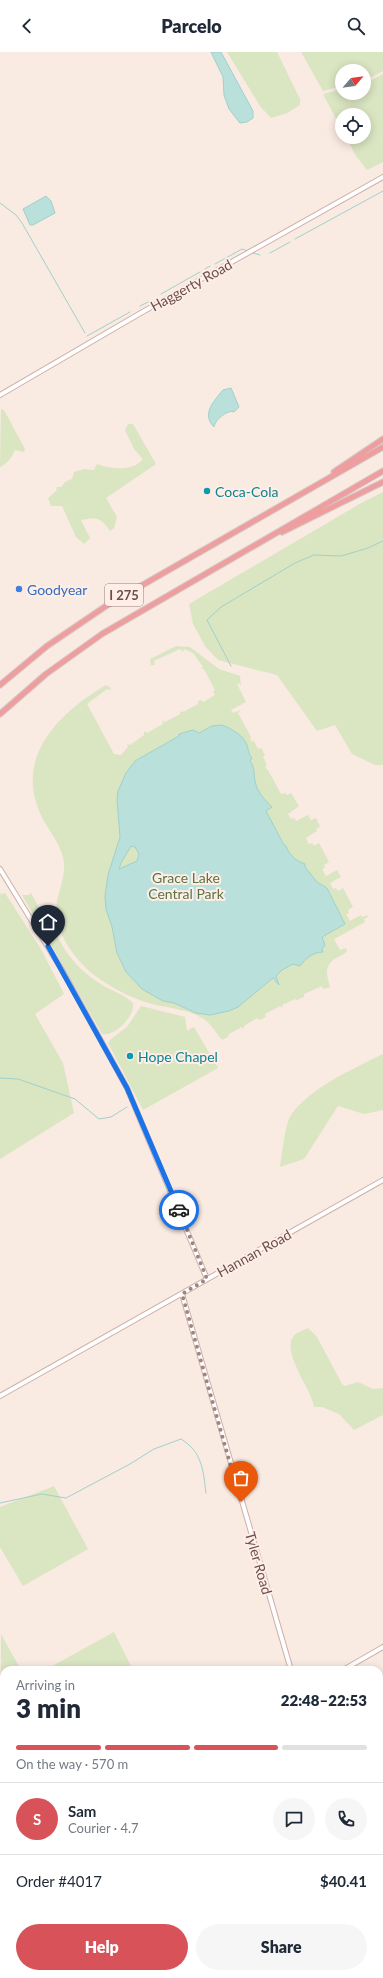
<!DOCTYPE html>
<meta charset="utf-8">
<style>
body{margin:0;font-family:Lato,sans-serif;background:#f6f6f7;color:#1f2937;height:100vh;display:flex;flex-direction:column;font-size:15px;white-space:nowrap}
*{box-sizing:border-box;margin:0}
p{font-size:13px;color:#747a83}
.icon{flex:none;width:22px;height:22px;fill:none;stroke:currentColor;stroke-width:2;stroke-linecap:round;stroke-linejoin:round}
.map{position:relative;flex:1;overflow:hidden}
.side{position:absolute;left:0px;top:1614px;width:383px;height:312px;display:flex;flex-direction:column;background:#fff;border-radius:12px 12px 0 0;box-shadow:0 2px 10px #0003}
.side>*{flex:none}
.needle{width:26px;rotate:62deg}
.controls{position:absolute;left:335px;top:12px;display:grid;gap:8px}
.controls a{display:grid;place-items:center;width:36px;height:36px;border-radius:50%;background:#fff;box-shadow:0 2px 10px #0003;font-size:20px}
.pin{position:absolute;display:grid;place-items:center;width:34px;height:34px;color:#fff;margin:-41px -17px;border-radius:50% 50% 50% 0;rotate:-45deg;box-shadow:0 0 4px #0007}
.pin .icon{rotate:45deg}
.courier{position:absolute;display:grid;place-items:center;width:40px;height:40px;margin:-20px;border:3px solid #1a73e8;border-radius:50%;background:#fff;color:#222;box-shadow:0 1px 5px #0007}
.head em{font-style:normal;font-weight:800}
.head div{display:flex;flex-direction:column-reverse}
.head{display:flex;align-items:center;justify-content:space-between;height:68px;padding:0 16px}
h1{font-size:26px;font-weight:800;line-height:30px}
.bar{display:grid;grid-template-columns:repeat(4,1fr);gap:6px 4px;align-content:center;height:48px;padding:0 16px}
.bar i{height:5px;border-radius:3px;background:#e0e1e3}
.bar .on{background:#d85259}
.bar p{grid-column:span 4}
.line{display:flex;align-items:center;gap:10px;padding:0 16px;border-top:1px solid #e0e1e3}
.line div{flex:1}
.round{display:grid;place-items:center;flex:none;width:42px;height:42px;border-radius:21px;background:#f6f6f7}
.primary-button{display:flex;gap:8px;margin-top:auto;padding:8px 16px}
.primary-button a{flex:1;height:46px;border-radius:24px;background:#d85259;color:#fff;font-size:16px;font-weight:800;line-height:46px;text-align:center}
.primary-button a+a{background:#f6f6f7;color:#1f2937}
header{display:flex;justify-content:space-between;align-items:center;height:52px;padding:0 16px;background:#fff;font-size:18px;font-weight:800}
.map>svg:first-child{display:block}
</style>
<header><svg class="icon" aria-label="back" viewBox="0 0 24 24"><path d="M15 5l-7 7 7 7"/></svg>Parcelo<svg class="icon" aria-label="search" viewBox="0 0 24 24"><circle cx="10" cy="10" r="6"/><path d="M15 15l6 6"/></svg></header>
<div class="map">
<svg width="383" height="1926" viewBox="0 0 383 1926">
<rect width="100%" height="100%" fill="#f9eae2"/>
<!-- green -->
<path fill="#dae5c2" d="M227 0H277L300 47V53L287 61 271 66 260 54Z
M301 0H383V19L364 29V19H342V34L323 39Z
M383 22V110L367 118 356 104 346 85H364V63H342V78L323 42 342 37V41H364V32Z
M1 357 4 358 25 397 24 400 15 398C12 405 8 411 0 415Z
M128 372H133L156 412 106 446 117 465 114 476 110 479C101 465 96 465 81 468L90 486 84 492 76 485 62 454H51L48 446 56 439 57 435H61L65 430 72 427 74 420 84 417 94 418 97 412C110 417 133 420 143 407L134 397 125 378Z
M383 440V713H375L352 702 335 673 317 679 277 623 218 608 205 594 193 572 189 552 363 450Z
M176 594 190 595 219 617 240 624 241 634 239 631 237 632 246 650 231 658 233 661 241 658 238 661 251 685 250 686 252 690 254 689 258 697 261 696 265 703 263 705 267 713 265 714 267 718H268L281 742 285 741 287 743 291 741 299 754 288 762 291 767 294 766 296 769 308 763 311 768 316 766 320 775 316 777 317 779 306 786 309 792 312 791 314 794 319 791 329 810 324 813 325 816 322 817 326 824 337 818 341 825 330 831 333 837 336 836 338 839 343 836 353 855 348 858 349 861 346 862 350 869 361 863 362 865 367 863 368 865 364 867 365 870 334 887 340 898 346 896 347 899C344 903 340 904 336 906 323 914 327 924 330 935L323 937 322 934 304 942V945L297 948 295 947 282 953 283 956 280 954 265 962 266 965 259 968 257 966 244 974V977L242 975 229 982 228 985 222 988C215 980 211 971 202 966 187 957 168 956 152 952 130 946 103 932 86 916 69 899 52 874 57 849 60 837 65 823 64 810 61 789 45 776 38 756 17 701 62 659 106 633L110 635 111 638 107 637 87 652 114 702 121 703 128 695 127 692 130 693 144 683V679L147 681 163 672 162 668 165 670 180 662V659L183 660 198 652V649L201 648 203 650 215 643 213 640 215 638 204 617H201L203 615 193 601 184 597 183 600 180 597 154 609 155 613H151L150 607Z
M5 841 41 897 64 942 35 962 63 1011 74 1061 0 1107V842Z
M31 841 42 861 52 859C53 891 78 919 104 934 113 939 126 944 133 951 135 964 115 985 102 982L47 886 48 882 47 880 44 881 22 843H29Z
M141 954 185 965 187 979 194 975 218 1016 143 1058 108 991 111 987 127 975Z
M383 1002V1058L364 1062 338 1054 304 1107 280 1115C282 1103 285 1072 291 1063 311 1035 353 1017 383 1002Z
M308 1276 317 1285 342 1332 345 1334 358 1330 373 1337 383 1336V1363L354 1378 339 1362 322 1355H314C313 1338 276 1295 297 1281 300 1279 305 1278 308 1276Z
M54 1434 88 1497 23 1534 0 1495V1455Z
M114 1580 133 1618H45Z
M1 1582 21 1618H4V1916L0 1918Z
M383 1893V1926H306L313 1922H379V1894Z
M184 1922H278L271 1926H182Z"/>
<!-- water -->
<path fill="#b9e0db" stroke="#a0d1cb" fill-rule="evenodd" d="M211 0H221L253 59V66L247 70 240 71 229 57 224 43 223 25Z
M46 144 51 149 55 161 33 173H30L23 157Z
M231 336 239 355 234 360C229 357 215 367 214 375 201 362 214 349 223 338Z
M222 673C232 677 243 683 247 693 249 700 248 701 252 706L250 709C256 716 253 725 256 733 259 742 265 748 272 755L266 759 284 793 286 794C289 803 296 809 305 812V815L317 830 327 836 345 872 322 885 325 893 322 897 323 900C313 900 305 907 300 914L293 912 282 918 276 924 279 933 273 926 238 955 229 959 210 963 196 961 174 951 163 949 142 937 126 920 117 901 112 875 106 857 105 844 108 823 120 785 117 748 118 739 126 721 135 709 179 684V682L193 678 199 681 212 674ZM131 794 135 795 139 802 137 809 119 817 121 811Z"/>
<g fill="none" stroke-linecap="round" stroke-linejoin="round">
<!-- stream -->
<path stroke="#a0d1cb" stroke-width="1" d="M0 151 16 163 22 171 85 281
M295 187 383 139
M253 201 260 203
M270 201 290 190
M215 212 242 197 248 199
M205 217 210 214
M161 242 200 220
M140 254 150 249
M87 284 130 260
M231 614 207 568 221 555 295 511 314 503 341 504 368 496 383 489
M0 1026 18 1027 75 1047 99 1067 111 1065 127 1055
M0 1451 42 1442 66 1446 130 1412 154 1397 181 1387C202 1400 203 1417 206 1441
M379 1691 383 1697"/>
<defs>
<path id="secondary" d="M0 343 139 262 383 125
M0 817 62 918 127 1036 207 1227
M182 1242 291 1618
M0 1344 383 1128
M343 1618 383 1595
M379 1837 383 1842"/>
<path id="highway" d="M334 420 383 387
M282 480 383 430
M0 633 47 594 106 554 383 395
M0 662 46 622 102 582 383 419"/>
</defs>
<!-- secondary casing -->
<use href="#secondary" stroke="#ceb0aa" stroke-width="6"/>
<!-- highway casing -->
<use href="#highway" stroke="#d4cac9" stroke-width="7"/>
<!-- secondary -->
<use href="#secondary" stroke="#fff" stroke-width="4"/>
<!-- highway -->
<use href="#highway" stroke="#ee9e9f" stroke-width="5"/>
</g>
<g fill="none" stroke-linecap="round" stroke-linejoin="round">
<!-- done -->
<path stroke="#9f8580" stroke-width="4" stroke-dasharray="0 7.2" d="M179 1158 207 1227 182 1242 241 1450"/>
<!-- route -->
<path stroke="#1a73e8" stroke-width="5" d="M48 894 127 1036 179 1158"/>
</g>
<!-- markers -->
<g fill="#0f9aa8" stroke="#fdeee7" stroke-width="1.5">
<circle cx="207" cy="439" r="4"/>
<circle cx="130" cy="1004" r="4"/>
</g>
<circle fill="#3f7fe0" stroke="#fdeee7" stroke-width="1.5" cx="19" cy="537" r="4"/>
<g text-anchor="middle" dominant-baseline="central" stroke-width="4" stroke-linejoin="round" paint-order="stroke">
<!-- shield labels -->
<rect fill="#fdeee7" stroke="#997e7a" stroke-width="1" x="105" y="532" width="38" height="22" rx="3"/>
<g font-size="13" font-weight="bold" fill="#6e4e4b">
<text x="124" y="543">I 275</text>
</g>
<!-- street labels -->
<g font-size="14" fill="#6e4e4b" stroke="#fdeee7">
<text transform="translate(191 233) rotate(-29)">Haggerty Road</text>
<text transform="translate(254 1201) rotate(-29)">Hannan Road</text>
<text transform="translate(259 1511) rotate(74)">Tyler Road</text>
</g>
<!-- culture labels -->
<g font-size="14" fill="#0d838f" stroke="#fdeee7" text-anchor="start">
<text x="215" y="439">Coca-Cola</text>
<text x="138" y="1004">Hope Chapel</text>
</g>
<!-- shop labels -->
<g font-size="14" fill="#366cbe" stroke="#fdeee7" text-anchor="start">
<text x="27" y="537">Goodyear</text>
</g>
<!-- park labels -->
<g font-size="14" fill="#5e7344" stroke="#fdeee7">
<text x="186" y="825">Grace Lake<tspan x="186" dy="16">Central Park</tspan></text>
</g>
</g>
</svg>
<div class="controls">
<a><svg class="needle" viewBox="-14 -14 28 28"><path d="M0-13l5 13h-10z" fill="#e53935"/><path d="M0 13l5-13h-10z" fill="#747a83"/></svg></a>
<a><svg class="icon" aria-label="locate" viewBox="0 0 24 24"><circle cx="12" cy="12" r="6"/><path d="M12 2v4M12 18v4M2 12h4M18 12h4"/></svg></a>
</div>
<div class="pin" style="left:241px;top:1450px;background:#ea580c"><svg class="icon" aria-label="bag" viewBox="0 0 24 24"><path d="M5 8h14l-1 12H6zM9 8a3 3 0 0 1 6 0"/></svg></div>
<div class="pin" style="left:48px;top:894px;background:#1f2937"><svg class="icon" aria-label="home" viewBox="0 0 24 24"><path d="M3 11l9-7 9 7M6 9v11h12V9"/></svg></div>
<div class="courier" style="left:179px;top:1158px"><svg class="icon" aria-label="car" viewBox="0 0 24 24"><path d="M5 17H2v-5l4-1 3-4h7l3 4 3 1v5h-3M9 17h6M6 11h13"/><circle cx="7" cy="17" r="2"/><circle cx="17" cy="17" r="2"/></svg></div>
<section class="side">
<div class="head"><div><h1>3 min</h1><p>Arriving in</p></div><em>22:48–22:53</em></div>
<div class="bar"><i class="on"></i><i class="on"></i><i class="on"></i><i></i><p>On the way · 570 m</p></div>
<div class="line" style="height:72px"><b class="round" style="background:#d85259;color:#fff">S</b><div><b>Sam</b><p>Courier · 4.7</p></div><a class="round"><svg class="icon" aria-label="chat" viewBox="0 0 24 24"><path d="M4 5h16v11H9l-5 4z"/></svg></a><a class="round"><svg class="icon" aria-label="phone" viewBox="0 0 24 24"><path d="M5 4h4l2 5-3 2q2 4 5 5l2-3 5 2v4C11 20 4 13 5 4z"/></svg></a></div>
<div class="line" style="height:52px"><div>Order #4017</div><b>$40.41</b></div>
<div class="primary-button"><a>Help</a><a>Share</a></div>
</section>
</div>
